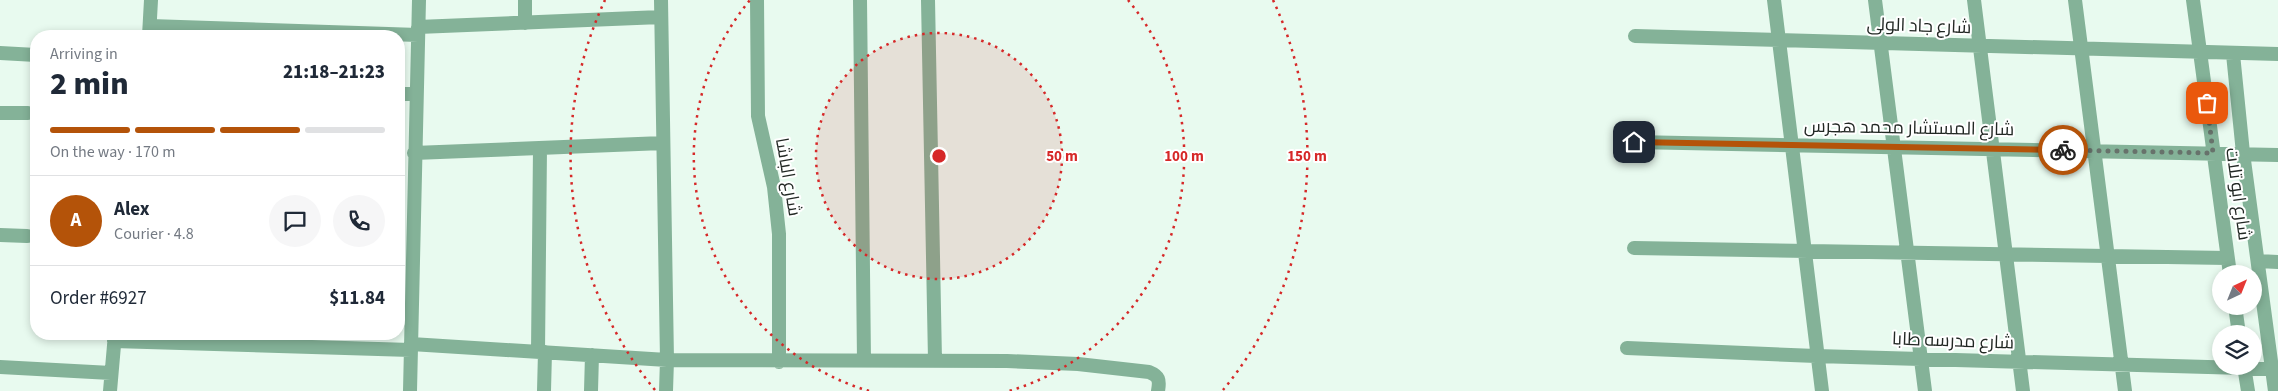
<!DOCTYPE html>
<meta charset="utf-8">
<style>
body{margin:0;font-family:"Source Sans 3",Cairo,sans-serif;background:#f6f6f7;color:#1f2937;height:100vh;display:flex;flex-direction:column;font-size:19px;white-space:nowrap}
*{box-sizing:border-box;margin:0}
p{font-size:16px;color:#747a83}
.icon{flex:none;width:28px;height:28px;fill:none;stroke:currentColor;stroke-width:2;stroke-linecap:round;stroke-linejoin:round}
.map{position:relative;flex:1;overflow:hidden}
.sheet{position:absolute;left:30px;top:30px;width:375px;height:310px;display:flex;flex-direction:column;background:#fff;border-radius:20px;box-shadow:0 2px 8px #0003}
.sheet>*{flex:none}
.needle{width:32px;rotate:43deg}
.controls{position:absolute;left:2212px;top:265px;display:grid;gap:10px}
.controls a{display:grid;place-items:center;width:50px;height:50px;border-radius:50%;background:#fff;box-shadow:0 2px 8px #0003;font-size:25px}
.pin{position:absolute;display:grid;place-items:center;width:42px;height:42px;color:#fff;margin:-21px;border-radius:10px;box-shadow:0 2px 8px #0006}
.courier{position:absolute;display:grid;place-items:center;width:50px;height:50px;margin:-25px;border:4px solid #b45309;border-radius:50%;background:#fff;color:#222;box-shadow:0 1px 6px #0007}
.headline em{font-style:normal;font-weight:800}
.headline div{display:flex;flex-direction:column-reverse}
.headline{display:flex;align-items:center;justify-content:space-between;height:85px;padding:0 20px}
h1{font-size:32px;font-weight:800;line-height:38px}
.bar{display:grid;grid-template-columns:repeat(4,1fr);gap:8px 5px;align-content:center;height:60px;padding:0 20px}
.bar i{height:6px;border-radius:4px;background:#e0e1e3}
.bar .current{background:#b45309}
.bar p{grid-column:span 4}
.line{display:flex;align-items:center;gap:12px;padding:0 20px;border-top:1px solid #e0e1e3}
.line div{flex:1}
.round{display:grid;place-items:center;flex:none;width:52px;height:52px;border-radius:26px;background:#f6f6f7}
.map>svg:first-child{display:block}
</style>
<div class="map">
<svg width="2278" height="391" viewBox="0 0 2278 391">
<rect width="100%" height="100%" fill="#e8faef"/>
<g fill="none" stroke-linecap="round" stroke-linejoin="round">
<!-- minor -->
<path stroke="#84b298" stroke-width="14" d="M525 0V23
M661 0 667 360 666 391
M757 0 758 116 774 187 779 234V362
M860 0 864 361
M928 0 935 360
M1774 0 1822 391
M1875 0 1925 391
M1974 0 2023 391
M2075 0 2125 391
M2193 0 2230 274
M150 26 418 35
M418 27 661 17
M149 36 151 0
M1635 36 2278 54
M0 53 36 55
M2233 54 2243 153 2275 391
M399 94H416
M0 113H28
M1634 142 2278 155
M414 153 663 143
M0 235 27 236
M1634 248 2227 258
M2258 261 2278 262
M2235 306 2239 334
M114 341 411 350
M411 344 667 360 1007 361 1078 364 1149 372C1159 376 1160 380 1158 391
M1627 348 1816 356 2278 369
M538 352 540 148
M2244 366 2248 391
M0 367 111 373
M110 391 115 334
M410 391 419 0
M544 391 545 352
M591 391 592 355"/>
</g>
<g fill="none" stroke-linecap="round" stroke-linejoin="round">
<!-- done -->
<path stroke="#67726b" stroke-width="5" stroke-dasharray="0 9" d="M2063 150 2213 153 2207 103"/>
<!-- route -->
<path stroke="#b45309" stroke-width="6" d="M1634 142 2063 150"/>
</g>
<!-- distance rings -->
<circle cx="939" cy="156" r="123" fill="#d62828" fill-opacity=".12"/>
<g fill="none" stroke="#d62828" stroke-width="2.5" stroke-dasharray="2.5 5">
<circle cx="939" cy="156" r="123"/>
<path d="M869 391A245 245 0 0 1 750 0M1128 0A245 245 0 0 1 1009 391"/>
<path d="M655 390A368 368 0 0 1 605 0M1273 0A368 368 0 0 1 1223 390"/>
</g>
<g text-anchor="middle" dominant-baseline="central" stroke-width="4" stroke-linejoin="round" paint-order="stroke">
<!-- street labels -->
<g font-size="18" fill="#222824" stroke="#fff">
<text transform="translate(1919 26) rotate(2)">شارع جاد الولى</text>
<text transform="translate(1909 128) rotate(1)">شارع المستشار محمد هجرس</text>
<text transform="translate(788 177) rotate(80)">شارع الباشا</text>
<text transform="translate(2238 194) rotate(82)">شارع ابو تلات</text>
<text transform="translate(1953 341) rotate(2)">شارع مدرسه طابا</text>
</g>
</g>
<circle cx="939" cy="156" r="8" fill="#d62828" stroke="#fff" stroke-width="2.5"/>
<g font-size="15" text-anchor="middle" font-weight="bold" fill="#d62828" stroke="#fff" stroke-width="4" stroke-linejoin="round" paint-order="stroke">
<text x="1062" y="161">50 m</text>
<text x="1184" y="161">100 m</text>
<text x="1307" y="161">150 m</text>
</g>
</svg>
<div class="controls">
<a><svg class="needle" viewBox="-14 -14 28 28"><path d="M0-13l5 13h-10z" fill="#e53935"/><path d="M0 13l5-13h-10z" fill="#747a83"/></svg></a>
<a><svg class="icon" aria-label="layers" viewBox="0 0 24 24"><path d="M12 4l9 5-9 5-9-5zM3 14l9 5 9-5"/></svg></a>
</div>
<div class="pin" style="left:2207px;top:103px;background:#ea580c"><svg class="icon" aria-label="bag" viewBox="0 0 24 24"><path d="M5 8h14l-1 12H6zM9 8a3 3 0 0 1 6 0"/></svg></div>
<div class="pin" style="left:1634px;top:142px;background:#1f2937"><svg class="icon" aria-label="home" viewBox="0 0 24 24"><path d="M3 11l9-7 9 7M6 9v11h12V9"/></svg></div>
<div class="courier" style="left:2063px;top:150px"><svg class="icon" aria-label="bike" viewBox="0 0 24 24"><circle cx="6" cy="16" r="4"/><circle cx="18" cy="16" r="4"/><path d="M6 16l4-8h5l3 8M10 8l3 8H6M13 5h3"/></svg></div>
<section class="sheet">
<div class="headline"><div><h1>2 min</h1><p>Arriving in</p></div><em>21:18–21:23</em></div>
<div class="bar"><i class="current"></i><i class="current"></i><i class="current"></i><i></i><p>On the way · 170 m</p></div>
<div class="line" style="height:90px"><b class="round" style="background:#b45309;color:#fff">A</b><div><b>Alex</b><p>Courier · 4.8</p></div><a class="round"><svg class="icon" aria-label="chat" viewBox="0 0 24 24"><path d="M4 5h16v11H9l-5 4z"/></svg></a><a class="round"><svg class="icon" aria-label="phone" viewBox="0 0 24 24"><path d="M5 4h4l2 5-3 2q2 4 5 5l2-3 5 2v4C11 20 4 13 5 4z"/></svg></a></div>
<div class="line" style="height:65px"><div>Order #6927</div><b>$11.84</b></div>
</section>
</div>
